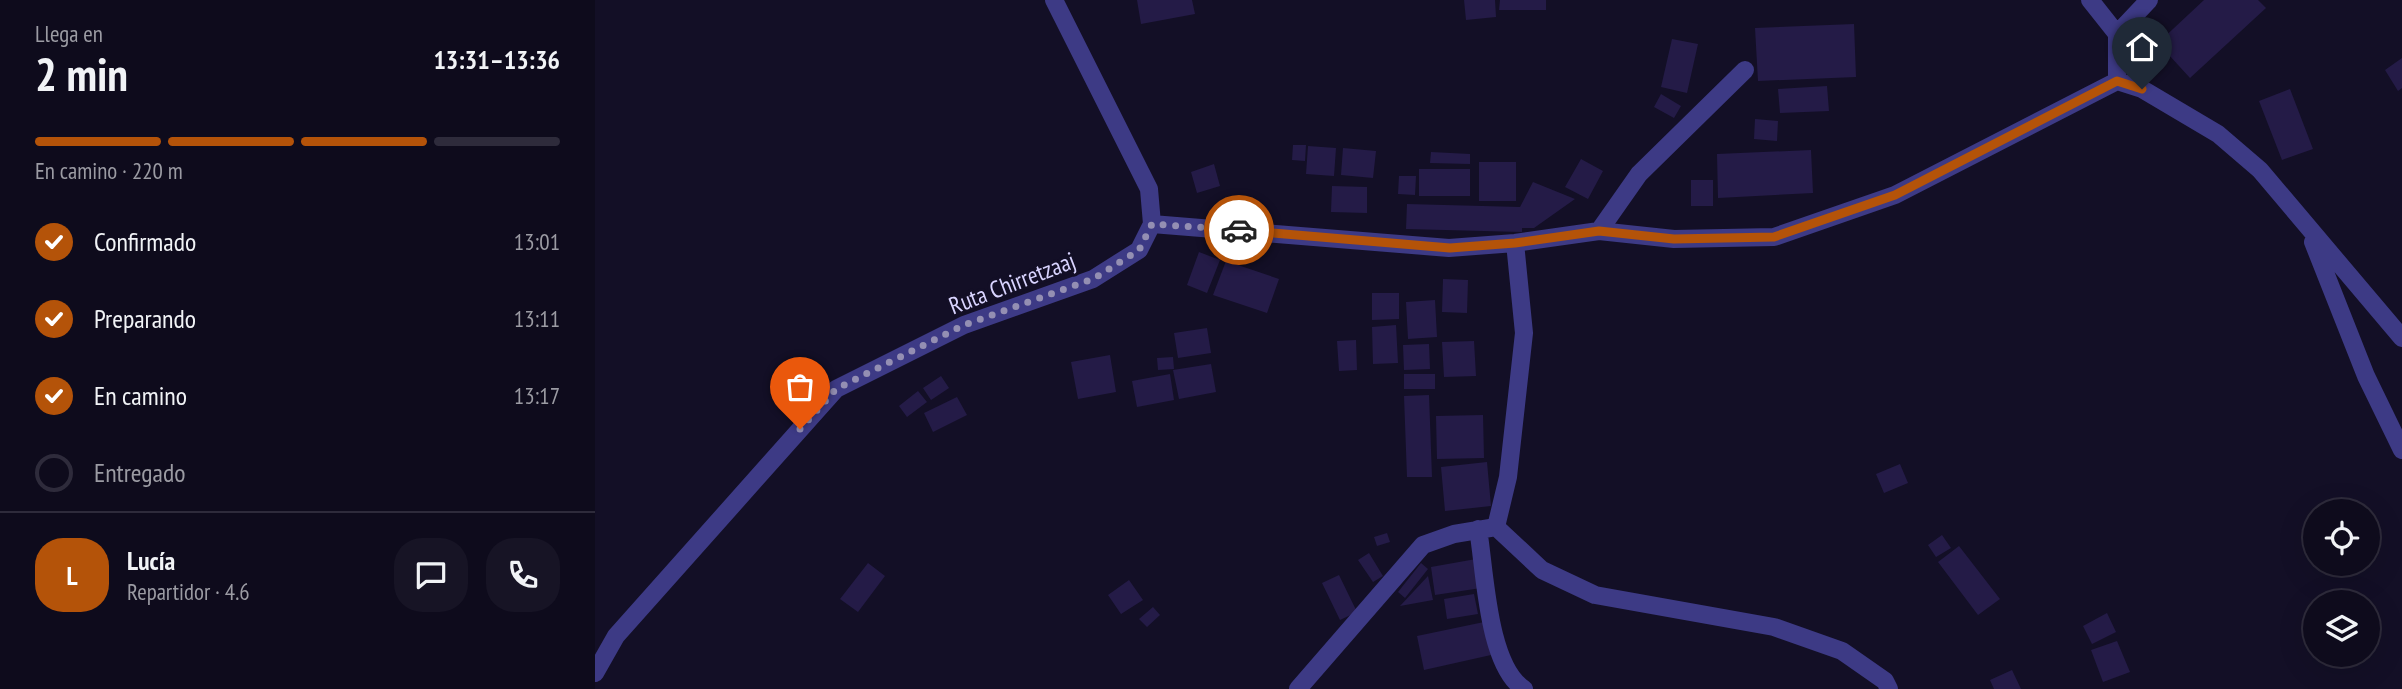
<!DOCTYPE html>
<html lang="es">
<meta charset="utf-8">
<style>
body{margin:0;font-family:"PT Sans Narrow",sans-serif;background:#171425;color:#f1f3f6;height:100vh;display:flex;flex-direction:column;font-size:26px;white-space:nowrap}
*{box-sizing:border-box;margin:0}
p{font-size:23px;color:#9b9ba3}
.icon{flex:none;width:38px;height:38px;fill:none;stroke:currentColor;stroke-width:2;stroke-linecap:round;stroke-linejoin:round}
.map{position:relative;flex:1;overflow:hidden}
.panel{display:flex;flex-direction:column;background:#0e0b1c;width:595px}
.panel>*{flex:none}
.buttons{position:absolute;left:1708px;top:499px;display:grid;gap:14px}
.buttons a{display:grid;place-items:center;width:77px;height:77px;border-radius:50%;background:#0e0b1c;box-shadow:0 7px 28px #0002,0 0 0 2px #2e2b3b;font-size:35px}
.pin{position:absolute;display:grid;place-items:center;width:60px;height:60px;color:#fff;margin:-72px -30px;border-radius:50% 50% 50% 0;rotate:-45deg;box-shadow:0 0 7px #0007}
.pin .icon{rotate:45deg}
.courier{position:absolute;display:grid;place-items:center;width:70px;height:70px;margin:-35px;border:5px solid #b45309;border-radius:50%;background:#fff;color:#222;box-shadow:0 2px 9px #0007}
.headline em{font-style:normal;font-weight:600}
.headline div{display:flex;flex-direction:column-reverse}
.headline{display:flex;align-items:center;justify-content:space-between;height:119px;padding:0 35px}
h1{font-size:46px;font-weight:600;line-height:52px}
.bar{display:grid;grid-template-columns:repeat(4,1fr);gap:10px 7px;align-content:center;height:84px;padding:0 35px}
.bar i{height:9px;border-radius:5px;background:#2e2b3b}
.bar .selected{background:#b45309}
.bar p{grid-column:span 4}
.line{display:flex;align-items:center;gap:18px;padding:0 35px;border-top:2px solid #2e2b3b}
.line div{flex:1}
.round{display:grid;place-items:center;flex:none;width:74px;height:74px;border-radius:28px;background:#171425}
ol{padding:0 35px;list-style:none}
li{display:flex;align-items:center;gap:21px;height:77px}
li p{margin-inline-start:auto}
li .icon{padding:7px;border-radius:50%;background:#b45309;color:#fff;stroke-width:4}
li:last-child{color:#9b9ba3}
li i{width:38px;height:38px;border:4px solid #2e2b3b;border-radius:50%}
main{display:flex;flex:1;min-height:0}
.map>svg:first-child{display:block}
</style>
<main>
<section class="panel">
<div class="headline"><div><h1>2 min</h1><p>Llega en</p></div><em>13:31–13:36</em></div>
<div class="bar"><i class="selected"></i><i class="selected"></i><i class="selected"></i><i></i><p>En camino · 220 m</p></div>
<ol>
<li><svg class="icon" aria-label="check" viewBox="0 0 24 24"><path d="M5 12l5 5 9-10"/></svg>Confirmado<p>13:01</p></li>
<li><svg class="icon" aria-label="check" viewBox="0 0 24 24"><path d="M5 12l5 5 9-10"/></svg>Preparando<p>13:11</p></li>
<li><svg class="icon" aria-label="check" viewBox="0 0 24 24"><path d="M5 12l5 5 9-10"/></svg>En camino<p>13:17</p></li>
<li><i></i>Entregado</li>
</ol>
<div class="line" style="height:126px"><b class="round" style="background:#b45309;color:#fff">L</b><div><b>Lucía</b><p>Repartidor · 4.6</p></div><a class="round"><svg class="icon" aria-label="chat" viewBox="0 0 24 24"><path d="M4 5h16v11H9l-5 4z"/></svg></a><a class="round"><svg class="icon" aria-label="phone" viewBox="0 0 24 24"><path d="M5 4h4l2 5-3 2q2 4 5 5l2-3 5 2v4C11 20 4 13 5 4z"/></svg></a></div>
</section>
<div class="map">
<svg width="1807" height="689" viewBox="0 0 1807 689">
<rect width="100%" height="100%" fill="#130f26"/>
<!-- building -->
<path fill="#241b47" d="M542 0H597L600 14 546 24Z
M869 0H900L901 17 871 20Z
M905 0H951V10H904Z
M1609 0H1663L1671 8 1595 78 1563 43Z
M1259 24 1261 77 1163 81 1160 28Z
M1077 39 1103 44 1092 93 1066 87Z
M1807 58V88L1803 91 1790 70Z
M1232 86 1234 111 1185 113 1183 89Z
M1695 89 1718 149 1687 160 1664 101Z
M1066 94 1086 106 1079 118 1059 107Z
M1160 119 1183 121 1182 141 1159 139Z
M698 145H711L710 161 697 160Z
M713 146 741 148 739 176 711 174Z
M748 148 781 151 778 178 746 175Z
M1216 150 1218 193 1123 198 1122 154Z
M836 152 875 154V164L835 163Z
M986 159 1008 171 993 199 970 187Z
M884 162H921V201H884Z
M619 164 625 186 602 193 596 172Z
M824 169H875V196H824Z
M804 176H821L820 195 803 194Z
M1096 180H1118V206H1096Z
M938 182 980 199 939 228H927V232L811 229 812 204 925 207Z
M737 186 772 187V213L736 212Z
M629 232 666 240 659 261 622 249Z
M604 252 625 260 612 293 592 285Z
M631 261 684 279 672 313 618 295Z
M848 279 873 280 872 313 847 312Z
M777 293H804V319L777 320Z
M840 300 842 337 813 339 811 302Z
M801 325 803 363 778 364 777 327Z
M612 328 616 353 583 358 579 333Z
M761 340 762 370 744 371 742 341Z
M879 341 881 376 849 377 847 342Z
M834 344 835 369 809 370 808 345Z
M515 355 521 392 483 399 476 362Z
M578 357 579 369 563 370 562 358Z
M616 364 621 392 584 399 578 370Z
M575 374 579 400 542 407 537 381Z
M809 374H840V389H809Z
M346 376 354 388 336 400 328 388Z
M323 391 332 402 312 417 304 406Z
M834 395 837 477H812L809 396Z
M362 397 372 415 338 432 329 413Z
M888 415 889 458 842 459 841 416Z
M892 462 896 506 850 511 846 467Z
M1305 464 1313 483 1289 493 1281 474Z
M792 533 795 542 782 546 779 537Z
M1347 535 1356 548 1341 557 1333 545Z
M1364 546 1405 599 1383 615 1343 562Z
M774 553 788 576 778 582 763 560Z
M881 559 886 588 840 595 836 567Z
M273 563 290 576 263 612 245 599Z
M826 563 833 569 810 598 803 592Z
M744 575 762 612 745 620 727 583Z
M833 576 838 600 805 606Z
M534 580 548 600 526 614 513 595Z
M879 594 883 614 852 619 849 599Z
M558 607 565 615 552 627 544 619Z
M1512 613 1521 632 1497 644 1488 626Z
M889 622 896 655 829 670 822 636Z
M1522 641 1535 672 1508 682 1496 650Z
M1417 670 1426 689H1399L1395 680Z"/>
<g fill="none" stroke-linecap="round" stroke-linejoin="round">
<!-- minor -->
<path stroke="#3d3a85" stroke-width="18" d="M1495 0 1522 34
M1522 81 1547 89 1623 134 1665 170 1807 338
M557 224 854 248 920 243 1004 231 1044 174 1150 70
M1004 231 1079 239 1179 237 1300 195 1522 81V34L1554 0
M1718 242 1771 376 1807 450
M920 243 929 333 913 477 901 527 947 570 1000 595 1179 627 1247 651 1290 681 1294 689
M883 529C890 569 892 665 929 689
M0 673 21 636 241 389 369 325 498 279 544 250 557 224 554 189 459 0
M703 689 828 545 859 534 901 527"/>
</g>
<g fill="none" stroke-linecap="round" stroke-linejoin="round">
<!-- done -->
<path stroke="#948fb3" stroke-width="7" stroke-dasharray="0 12.6" d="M205 429 241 389 369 325 498 279 544 250 557 224 644 230"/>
<!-- route -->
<path stroke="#b45309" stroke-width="9" d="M644 230 855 248 920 243 1004 231 1079 239 1179 237 1300 195 1522 81 1547 89"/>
</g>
<g text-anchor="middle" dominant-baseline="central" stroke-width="6" stroke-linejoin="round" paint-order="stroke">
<!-- street labels -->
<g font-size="24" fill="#d9d4ff" stroke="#130f26">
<text transform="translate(417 283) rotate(-21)">Ruta Chirretzaaj</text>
</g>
</g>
</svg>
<div class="buttons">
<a><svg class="icon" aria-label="locate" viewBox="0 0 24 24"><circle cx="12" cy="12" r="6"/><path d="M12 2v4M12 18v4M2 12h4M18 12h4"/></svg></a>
<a><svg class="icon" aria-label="layers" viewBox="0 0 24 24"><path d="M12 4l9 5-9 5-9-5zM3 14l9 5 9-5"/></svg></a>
</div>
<div class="pin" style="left:205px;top:429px;background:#ea580c"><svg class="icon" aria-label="bag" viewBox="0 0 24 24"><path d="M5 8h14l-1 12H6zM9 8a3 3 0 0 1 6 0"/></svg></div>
<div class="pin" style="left:1547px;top:89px;background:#1f2937"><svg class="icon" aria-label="home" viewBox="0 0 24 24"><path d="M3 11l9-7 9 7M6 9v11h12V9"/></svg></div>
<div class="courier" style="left:644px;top:230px"><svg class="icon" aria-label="car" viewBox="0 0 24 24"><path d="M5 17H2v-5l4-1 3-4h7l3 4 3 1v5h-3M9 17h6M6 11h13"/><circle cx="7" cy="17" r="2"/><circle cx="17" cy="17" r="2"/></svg></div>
</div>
</main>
